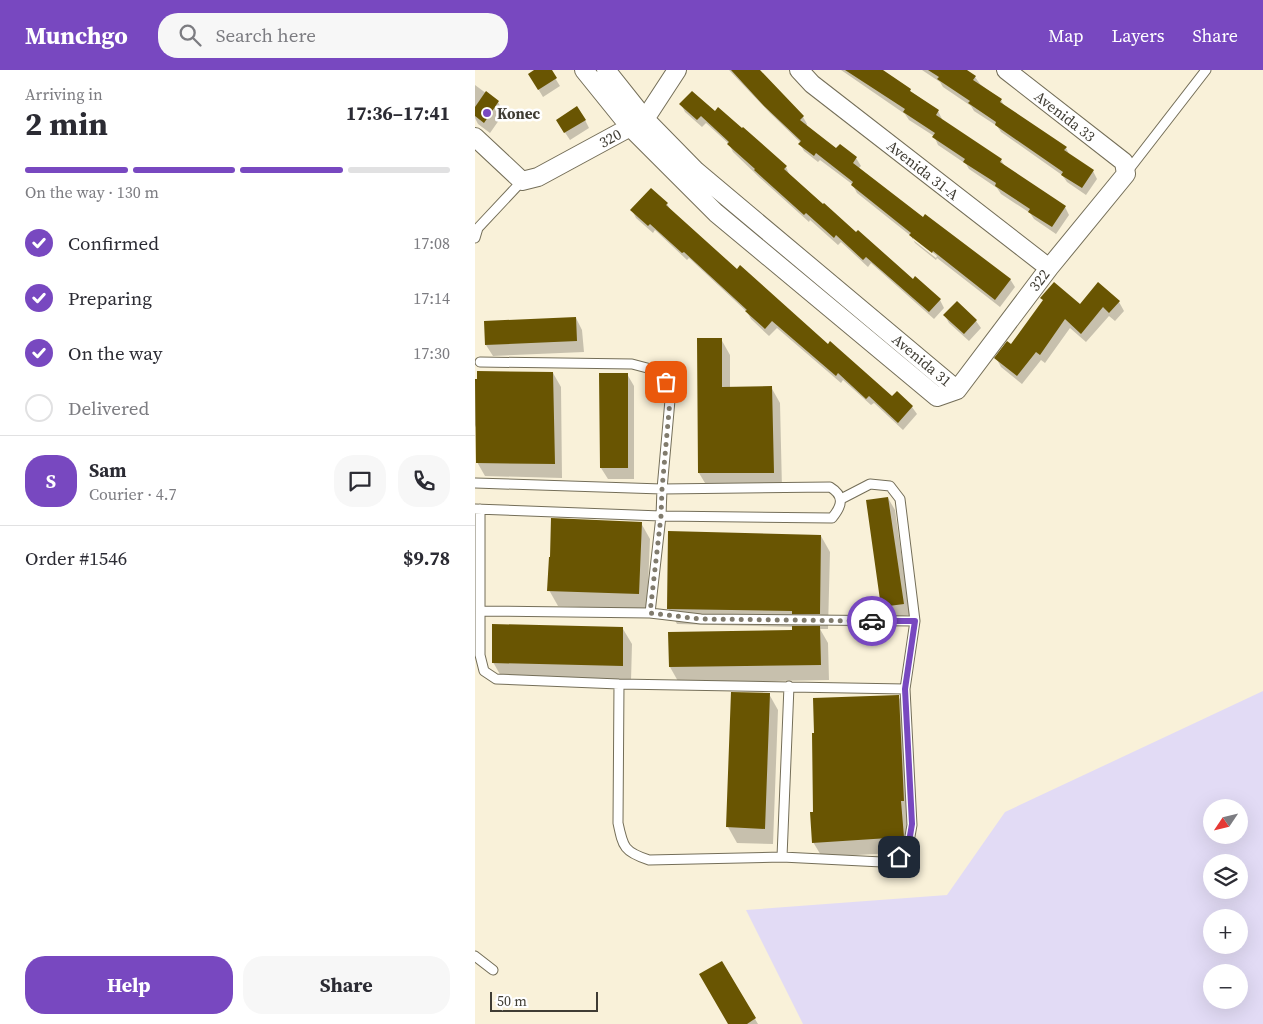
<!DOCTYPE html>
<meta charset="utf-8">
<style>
body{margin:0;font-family:"Source Serif 4",serif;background:#f7f7f7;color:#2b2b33;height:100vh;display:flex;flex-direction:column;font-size:19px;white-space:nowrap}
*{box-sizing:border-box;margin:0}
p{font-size:16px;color:#7c7c81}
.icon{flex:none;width:28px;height:28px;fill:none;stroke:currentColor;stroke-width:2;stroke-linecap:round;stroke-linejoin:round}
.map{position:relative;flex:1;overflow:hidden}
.details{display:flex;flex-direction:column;background:#fff;width:475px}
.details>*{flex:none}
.needle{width:32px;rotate:235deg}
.tools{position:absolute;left:728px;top:729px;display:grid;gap:10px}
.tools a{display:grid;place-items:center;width:45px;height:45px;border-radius:50%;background:#fff;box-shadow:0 5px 20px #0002;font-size:25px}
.scale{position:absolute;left:15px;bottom:12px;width:108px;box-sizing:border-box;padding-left:5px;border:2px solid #3f3c33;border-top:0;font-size:14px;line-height:18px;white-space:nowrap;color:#3f3c33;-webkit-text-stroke:4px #fff;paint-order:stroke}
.pin{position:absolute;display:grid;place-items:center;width:42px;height:42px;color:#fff;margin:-21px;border-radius:10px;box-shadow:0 2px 8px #0006}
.courier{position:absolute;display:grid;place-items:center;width:50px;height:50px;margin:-25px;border:4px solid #7848c0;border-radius:50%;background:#fff;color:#222;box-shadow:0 1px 6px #0007}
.headline em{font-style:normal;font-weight:700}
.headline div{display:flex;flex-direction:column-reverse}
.headline{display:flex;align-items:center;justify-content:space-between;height:85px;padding:0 25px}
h1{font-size:32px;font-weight:700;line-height:38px}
.bar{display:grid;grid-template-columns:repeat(4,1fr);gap:8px 5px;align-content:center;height:60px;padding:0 25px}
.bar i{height:6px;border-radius:4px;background:#e1e1e2}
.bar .on{background:#7848c0}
.bar p{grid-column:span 4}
.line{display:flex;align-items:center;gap:12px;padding:0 25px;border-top:1px solid #e1e1e2}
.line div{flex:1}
.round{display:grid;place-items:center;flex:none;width:52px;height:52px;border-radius:20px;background:#f7f7f7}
ol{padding:0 25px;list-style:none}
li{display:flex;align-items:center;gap:15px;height:55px}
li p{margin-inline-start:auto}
li .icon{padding:5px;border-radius:50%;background:#7848c0;color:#fff;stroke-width:4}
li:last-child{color:#7c7c81}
li i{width:28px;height:28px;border:2px solid #e1e1e2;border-radius:50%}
.button{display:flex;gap:10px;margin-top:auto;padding:10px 25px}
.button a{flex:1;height:58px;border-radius:20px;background:#7848c0;color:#fff;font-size:20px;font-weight:700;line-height:58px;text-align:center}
.button a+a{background:#f7f7f7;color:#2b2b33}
header{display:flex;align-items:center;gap:30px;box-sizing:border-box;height:70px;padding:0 25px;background:#7848c0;color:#fff}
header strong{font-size:24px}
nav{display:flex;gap:28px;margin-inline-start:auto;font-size:18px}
.search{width:350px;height:45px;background:#f7f7f7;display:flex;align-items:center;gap:12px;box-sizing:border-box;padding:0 18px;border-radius:20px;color:#7c7c81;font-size:19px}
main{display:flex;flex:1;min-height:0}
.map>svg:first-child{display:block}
</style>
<header>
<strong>Munchgo</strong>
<div class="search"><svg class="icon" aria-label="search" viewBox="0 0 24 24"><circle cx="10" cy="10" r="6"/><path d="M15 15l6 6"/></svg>Search here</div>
<nav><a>Map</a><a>Layers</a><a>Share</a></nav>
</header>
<main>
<section class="details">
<div class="headline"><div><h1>2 min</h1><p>Arriving in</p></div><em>17:36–17:41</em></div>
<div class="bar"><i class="on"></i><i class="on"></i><i class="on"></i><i></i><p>On the way · 130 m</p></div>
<ol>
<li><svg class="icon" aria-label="check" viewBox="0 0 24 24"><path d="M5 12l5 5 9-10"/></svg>Confirmed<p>17:08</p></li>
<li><svg class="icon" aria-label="check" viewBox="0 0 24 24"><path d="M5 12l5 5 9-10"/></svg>Preparing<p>17:14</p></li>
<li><svg class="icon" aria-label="check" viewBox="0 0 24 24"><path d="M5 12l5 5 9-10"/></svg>On the way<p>17:30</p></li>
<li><i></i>Delivered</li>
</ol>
<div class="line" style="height:90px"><b class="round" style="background:#7848c0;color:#fff">S</b><div><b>Sam</b><p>Courier · 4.7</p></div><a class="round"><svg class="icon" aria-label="chat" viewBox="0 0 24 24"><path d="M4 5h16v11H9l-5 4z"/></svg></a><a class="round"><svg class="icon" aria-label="phone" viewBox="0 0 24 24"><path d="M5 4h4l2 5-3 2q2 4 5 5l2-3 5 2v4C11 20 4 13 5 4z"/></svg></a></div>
<div class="line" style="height:65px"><div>Order #1546</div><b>$9.78</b></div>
<div class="button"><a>Help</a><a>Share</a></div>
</section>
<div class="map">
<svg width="788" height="954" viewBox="0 0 788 954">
<rect width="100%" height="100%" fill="#f9f1d9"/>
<!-- green -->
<path fill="#e2dbf5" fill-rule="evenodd" d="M788 621V954H328L271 840 472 825 530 742ZM736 738H764V765H736ZM736 792H764V820H736ZM736 848H764V875H736ZM736 902H764V930H736Z"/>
<!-- shadow -->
<path fill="#0003" fill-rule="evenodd" d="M62 0H75L85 16 68 27 59 12Z
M254 0H283L328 47 332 54 331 56 362 80 365 75 381 88 386 96 384 98 448 149 535 209 540 217 525 237 462 188 461 190 440 173 436 166 382 123 377 114 345 90 343 92 329 81 325 74 326 73 295 43ZM438 167 462 186 461 188 438 170Z
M366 0H406L463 41 467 49 466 50 526 90 531 98 590 137 594 145 581 164 559 149 555 143 526 124 522 118 494 99 491 94 463 75 459 66 434 50 430 44Z
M447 0H490L500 7 505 14 526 30 530 37 591 78 595 86 618 101 622 109 611 125 592 112 587 105 526 62 522 56 499 41 496 36 468 17 465 12Z
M0 15 23 32 29 43 15 63 3 54 0 48Z
M206 34 240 43 267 60 268 58 311 97 315 106 438 211 440 208 465 230 469 238 459 249 396 193 393 197 366 172 363 175 335 150 334 152 285 108 258 82 254 74 231 53 227 57 210 42Z
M110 50 114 58 95 70 87 58Z
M176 119 192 134 197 142 262 200 417 327 437 337 442 344 428 360 399 333 396 335 368 310 366 313 302 258 294 266 276 249 272 242 214 188 212 190 180 160 178 163 161 148 157 140Z
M567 228 605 236 644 232 649 241 640 251 634 246 611 272 595 258 570 293 566 290 547 314 526 297 521 288 536 275 569 231Z
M470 246 501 251 506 258 494 271 474 253Z
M101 248 107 260 109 282 18 286 11 275Z
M246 269 255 285V318L296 317 305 333 307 419 233 418 224 403Z
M78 303 86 317 87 408 10 406 2 392V360L0 355V311Z
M152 304 159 316V409H133L126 398Z
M413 428 420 440 435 545 414 548 407 537Z
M166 453 175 469 172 540 83 536 74 520Z
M346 466 355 482 353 559H345L353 573 354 610 204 613 195 597 194 563 318 561V557L202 554 193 538Z
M148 559 157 574 156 611 27 608 18 592Z
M258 623 294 624 303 640 298 774 262 773 253 757Z
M423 626 432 641 434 745 436 782 347 787 338 772Z
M246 892 283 954H255Z"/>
<!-- building -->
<path fill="#695502" d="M59 0H77L82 8 63 20 53 4Z
M256 0H285L329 46 325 50 361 78 365 74 382 87 378 93 448 147 450 144 536 209 520 230 458 181 457 183 434 165 436 163 376 115 378 112 341 83 339 86 323 74 326 71 289 36Z
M370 0H408L436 19 435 21 464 40 461 45 527 89 525 92 591 136 577 157 553 142 555 139 520 116 521 113 488 92 490 89 457 67 460 63 428 42 430 39Z
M453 0H492L501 6 498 10 527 29 525 32 592 77 589 80 619 100 607 118 586 105 588 102 520 55 521 52 493 33 495 31 462 9 464 7Z
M11 21 24 31 9 53 0 46V37Z
M217 21 240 41 243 37 267 58 268 57 312 96 309 99 348 134 349 133 381 162 383 160 438 209 440 206 466 229 454 242 391 187 388 190 361 165 359 168 331 143 329 145 279 100 280 99 252 74 254 72 226 46 222 50 204 34Z
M102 36 111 50 89 63 81 50Z
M176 118 193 133 191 135 262 199 265 195 353 274 355 271 417 326 422 321 438 336 423 353 394 326 391 329 363 303 361 306 297 251 290 259 270 241 272 240 209 182 207 183 175 154 173 156 155 140Z
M579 212 605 234 623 212 645 231 634 243 628 237 606 264 590 249 565 285 561 282 542 306 519 288 532 271 536 274 568 230 565 228Z
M482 231 502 250 489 264 468 245Z
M101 247 102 271 10 275 9 251Z
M222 268H247V317L297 316 299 403H223Z
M2 301 78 302 80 394 1 393 0 309H2Z
M124 303H153V398H125Z
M413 427 429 534 406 537 391 430Z
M76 448 167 452 164 524 72 521 74 487H75Z
M193 461 346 465 345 544H317V541L192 539Z
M17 554 148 557V596L17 593Z
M317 556H345L346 595 194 597 193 562 317 560Z
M256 622 295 623 290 759 251 757Z
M424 625 429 731H426L429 767 337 773 335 742H338L337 663H339L338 628Z
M247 891 281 948 272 954H253L224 904Z"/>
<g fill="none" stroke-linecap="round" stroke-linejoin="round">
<defs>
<path id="lane" d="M652 102 731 0
M0 168 3 158 47 111
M5 292 157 294 176 299 191 312 195 330 187 419 186 446 175 543
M0 413 187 419 355 417C370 426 367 436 357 448L186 446 0 439
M5 541V439
M144 614 143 753C148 777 149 782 174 790L307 787 407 792 424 787 434 772 437 755 430 619 440 551 425 429 415 416 395 414 366 429
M430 619 144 614 21 609 9 601 5 585V541L175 543 226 549 440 551
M307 787 314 616
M0 886 18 900"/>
<path id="street" d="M109 0 155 57 241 143 462 327 482 320
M131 0 170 49 221 101 482 320
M324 0 337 14 574 198
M0 67 47 111 63 107 170 49 202 0
M482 320 574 198 651 104 649 92 531 0"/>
</defs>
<!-- lane casing -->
<use href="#lane" stroke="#746e58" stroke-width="11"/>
<!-- street casing -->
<use href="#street" stroke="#746e58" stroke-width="20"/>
<!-- lane -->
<use href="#lane" stroke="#fff" stroke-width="9"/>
<!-- street -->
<use href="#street" stroke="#fff" stroke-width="18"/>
</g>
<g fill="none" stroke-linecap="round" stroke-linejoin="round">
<!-- done -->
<path stroke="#807b6d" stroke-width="5" stroke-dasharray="0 9" d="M191 312 195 330 187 419 186 446 175 543 226 549 397 551"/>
<!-- route -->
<path stroke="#7848c0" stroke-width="6" d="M397 551H440L430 619 437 754 434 772 424 787"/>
</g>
<!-- markers -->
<circle fill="#7848c0" stroke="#fff" stroke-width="2" cx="12" cy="43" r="5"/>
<g text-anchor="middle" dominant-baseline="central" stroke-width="5" stroke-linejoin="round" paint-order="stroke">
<!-- poi labels -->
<g font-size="15" font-weight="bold" fill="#3f3c33" stroke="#fff" text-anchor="start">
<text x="22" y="43">Konec</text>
</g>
<!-- street labels -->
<g font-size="15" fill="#3f3c33" stroke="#fff">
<text transform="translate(590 46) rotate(38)">Avenida 33</text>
<text transform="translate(135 68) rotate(-28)">320</text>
<text transform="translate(448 100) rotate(38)">Avenida 31-A</text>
<text transform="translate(564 210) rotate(-53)">322</text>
<text transform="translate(447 290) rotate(40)">Avenida 31</text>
</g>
</g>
</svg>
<div class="tools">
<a><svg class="needle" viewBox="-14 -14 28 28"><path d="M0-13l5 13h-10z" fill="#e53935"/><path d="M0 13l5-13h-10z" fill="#7c7c81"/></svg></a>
<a><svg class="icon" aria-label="layers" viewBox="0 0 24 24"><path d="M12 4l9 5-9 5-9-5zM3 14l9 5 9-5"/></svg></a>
<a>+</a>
<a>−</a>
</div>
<div class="scale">50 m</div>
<div class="pin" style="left:191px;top:312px;background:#ea580c"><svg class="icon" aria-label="bag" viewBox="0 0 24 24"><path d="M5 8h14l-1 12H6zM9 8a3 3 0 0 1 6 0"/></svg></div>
<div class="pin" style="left:424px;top:787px;background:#1f2937"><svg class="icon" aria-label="home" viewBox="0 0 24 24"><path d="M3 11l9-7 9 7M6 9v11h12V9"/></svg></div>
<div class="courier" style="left:397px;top:551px"><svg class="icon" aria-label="car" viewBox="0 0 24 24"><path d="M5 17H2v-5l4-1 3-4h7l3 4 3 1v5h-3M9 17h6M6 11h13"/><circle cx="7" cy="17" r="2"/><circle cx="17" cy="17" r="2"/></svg></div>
</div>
</main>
